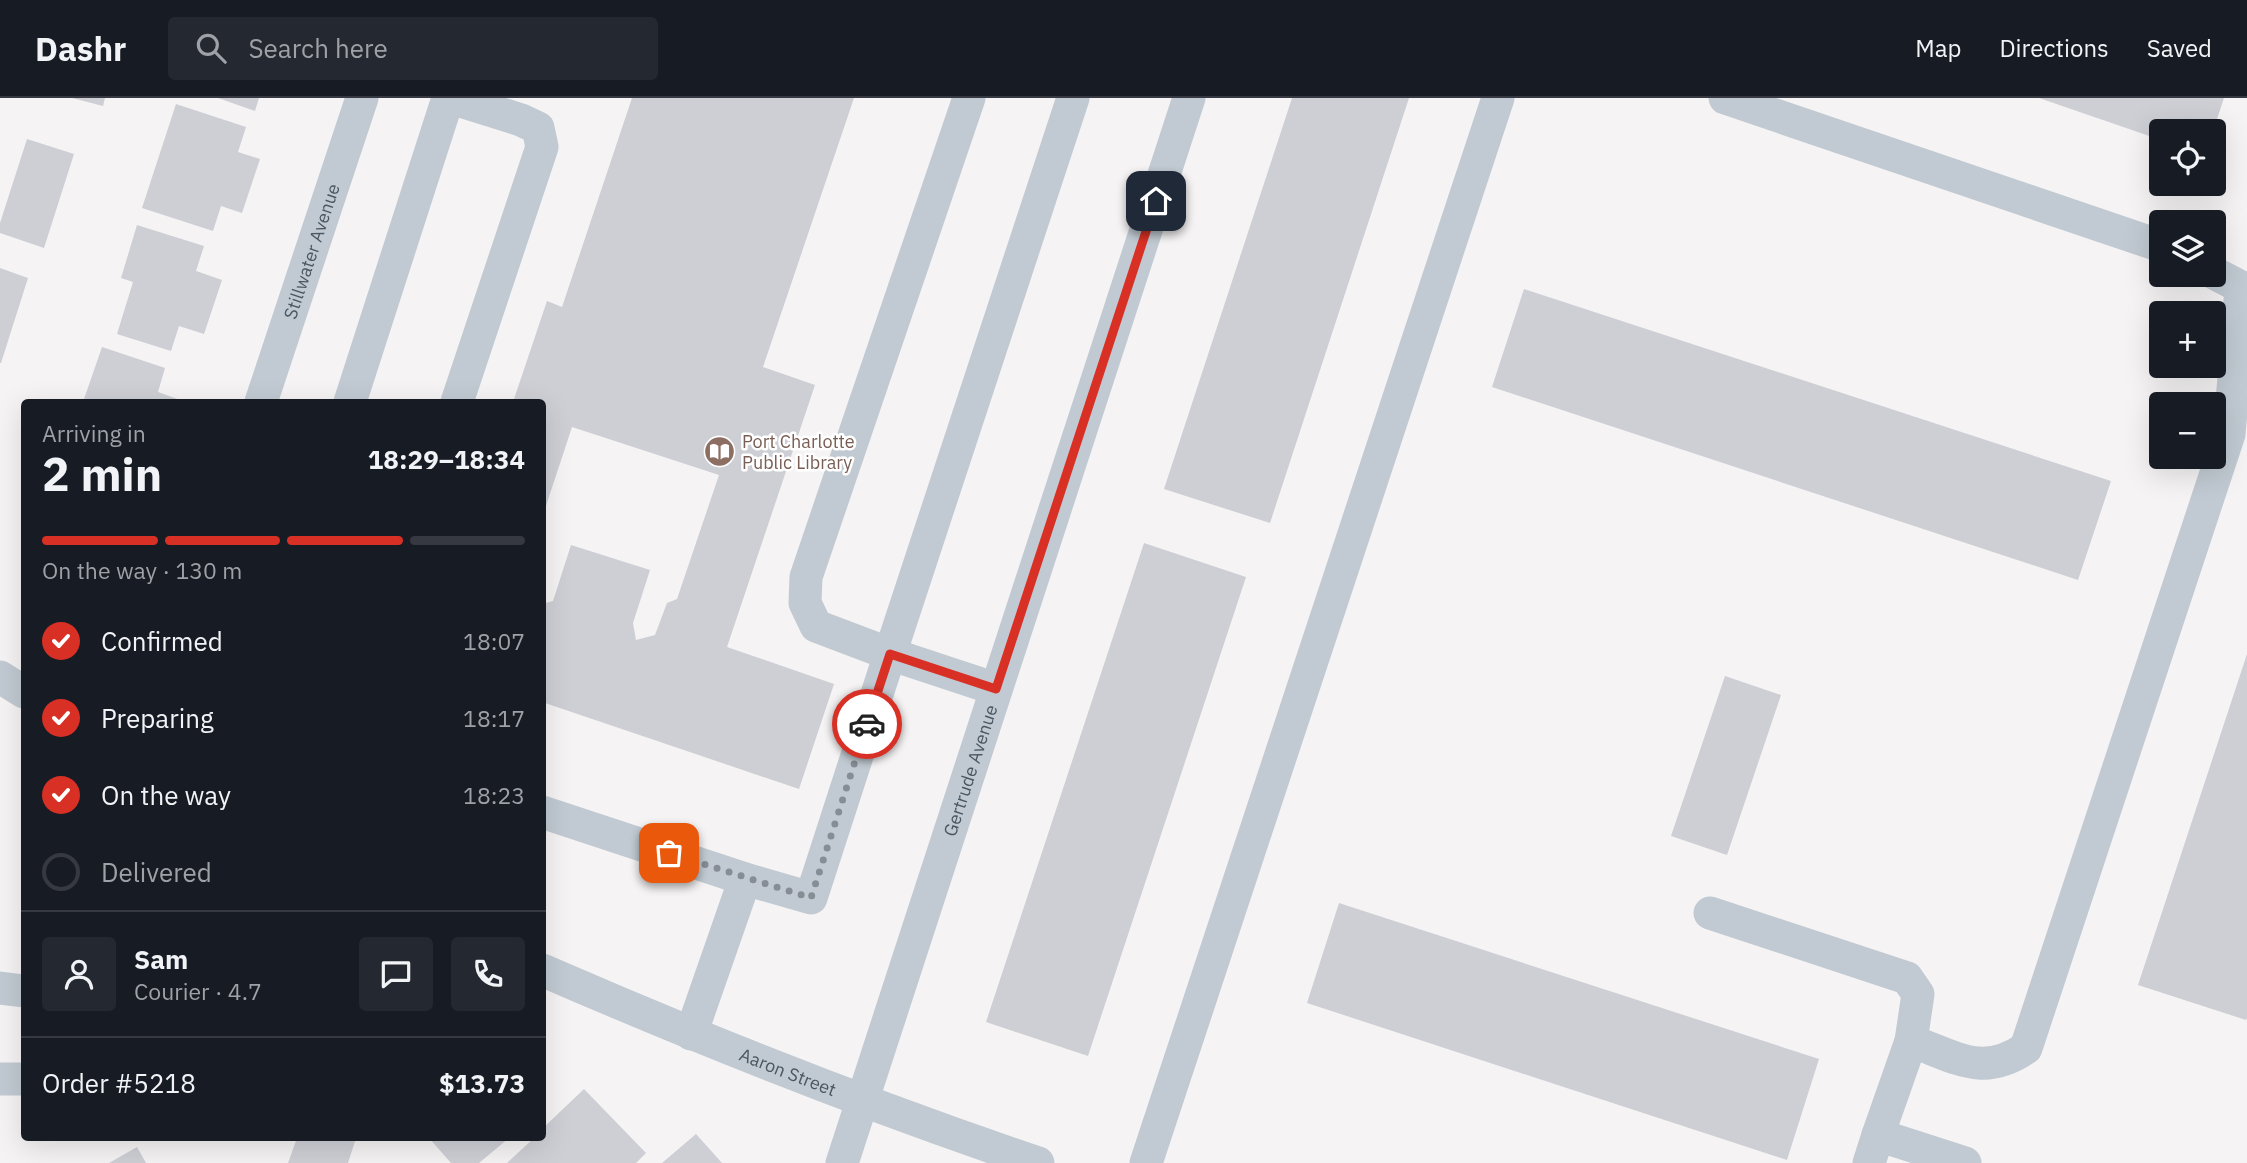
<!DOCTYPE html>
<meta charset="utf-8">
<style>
body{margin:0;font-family:"IBM Plex Sans",sans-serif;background:#242831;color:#f1f3f6;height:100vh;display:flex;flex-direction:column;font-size:26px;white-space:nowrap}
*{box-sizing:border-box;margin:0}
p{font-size:23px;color:#9ea1a6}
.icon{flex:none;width:38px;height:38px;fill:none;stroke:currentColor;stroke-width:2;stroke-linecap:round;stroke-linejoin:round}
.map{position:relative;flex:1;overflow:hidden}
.drawer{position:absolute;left:21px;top:301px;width:525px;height:742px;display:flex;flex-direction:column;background:#171b24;border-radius:7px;box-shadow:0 7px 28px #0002}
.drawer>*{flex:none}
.fabs{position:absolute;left:2149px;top:21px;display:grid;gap:14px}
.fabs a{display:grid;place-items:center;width:77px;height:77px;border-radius:7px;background:#171b24;box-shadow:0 7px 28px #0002;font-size:35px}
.pin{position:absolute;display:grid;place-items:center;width:60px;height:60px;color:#fff;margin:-30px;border-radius:14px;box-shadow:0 4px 10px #0006}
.courier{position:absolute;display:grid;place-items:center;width:70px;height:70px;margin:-35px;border:5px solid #d93025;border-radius:50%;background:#fff;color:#222;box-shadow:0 2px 9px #0007}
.overview em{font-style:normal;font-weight:800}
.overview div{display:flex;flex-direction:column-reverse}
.overview{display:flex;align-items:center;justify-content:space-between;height:119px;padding:0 21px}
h1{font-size:46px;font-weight:800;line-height:52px}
.bar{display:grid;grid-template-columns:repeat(4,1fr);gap:10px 7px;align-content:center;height:84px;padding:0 21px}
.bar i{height:9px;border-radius:5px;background:#363941}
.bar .active{background:#d93025}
.bar p{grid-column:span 4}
.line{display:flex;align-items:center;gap:18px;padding:0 21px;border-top:2px solid #363941}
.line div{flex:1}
.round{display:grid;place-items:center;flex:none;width:74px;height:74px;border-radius:7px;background:#242831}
ol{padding:0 21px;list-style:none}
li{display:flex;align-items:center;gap:21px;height:77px}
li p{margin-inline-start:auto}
li .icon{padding:7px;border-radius:50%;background:#d93025;color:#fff;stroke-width:4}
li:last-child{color:#9ea1a6}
li i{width:38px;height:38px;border:4px solid #363941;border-radius:50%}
header{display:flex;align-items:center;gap:42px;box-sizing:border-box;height:98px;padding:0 35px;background:#171b24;border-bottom:2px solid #363941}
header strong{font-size:33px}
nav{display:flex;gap:38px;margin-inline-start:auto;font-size:24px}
.search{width:490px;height:63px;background:#242831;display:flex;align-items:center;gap:18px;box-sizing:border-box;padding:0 24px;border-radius:7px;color:#9ea1a6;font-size:26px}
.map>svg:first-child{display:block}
</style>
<header>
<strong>Dashr</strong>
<div class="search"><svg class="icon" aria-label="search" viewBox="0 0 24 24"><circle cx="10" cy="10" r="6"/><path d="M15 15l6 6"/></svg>Search here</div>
<nav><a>Map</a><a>Directions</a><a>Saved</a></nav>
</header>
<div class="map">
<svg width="2247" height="1065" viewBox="0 0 2247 1065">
<rect width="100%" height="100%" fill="#f5f3f3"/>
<!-- building -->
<path fill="#cdcfd5" d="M72 0H105L103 8Z
M218 0H259L255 13Z
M632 0H854L763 269 815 287 727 549 834 586 799 691 542 604V506L553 503 571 447 650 472 633 525 636 542 655 537 667 505 677 501 719 377 572 329 542 420V304H513L547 203 562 209Z
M1292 0H1409L1270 425 1164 391Z
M2039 0H2224L2213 33H2161V42Z
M176 6 246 29 238 54 260 61 242 115 221 108 213 133 142 110Z
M27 41 74 56 44 150 0 135V125Z
M137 127 204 148 196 173 222 182 204 236 179 228 171 253 117 236 133 184 121 180Z
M0 170 28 180 1 265H0Z
M1524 191 2111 383 2078 482 1492 289Z
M102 249 165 270 158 294 180 302 179 304H83Z
M1144 445 1246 479 1088 958 986 924Z
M2247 556V920L2246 922 2138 887Z
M1725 578 1781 597 1727 757 1671 738Z
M1339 805 1819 961 1787 1062 1307 905Z
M584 991 646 1055 636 1065H507L534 1040H542V1031Z
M696 1036 722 1065H662Z
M297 1040H356L348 1065H288Z
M429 1040H509L479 1065H451Z
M137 1049 146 1065H109Z"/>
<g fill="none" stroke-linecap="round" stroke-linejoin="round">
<!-- minor -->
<g stroke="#c1cad2" stroke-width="33">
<path d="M451 0 521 22 538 30 542 49 457 304"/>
<path d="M1725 0 2161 148"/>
<path d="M2214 175 2241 189 2236 257 2247 260"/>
<path id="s1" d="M261 304 362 0"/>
<path d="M350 304 448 0"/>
<path d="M0 579 24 594"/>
<path d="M996 591 890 556 1073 0"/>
<path d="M542 714 745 781 691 936"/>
<path d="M745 781 811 800 890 556 816 528 805 505 806 479 969 0"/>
<path d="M1710 815 1907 880 1918 896 1911 943"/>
<path id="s2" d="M542 872C705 943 870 1008 1038 1065"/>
<path d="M0 890 24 893"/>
<path d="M0 981H24"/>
<path d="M1878 1037 1911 943C1956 959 1983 980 2026 950L2229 336 2236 257"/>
<path id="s3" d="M842 1065 1189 0"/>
<path d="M1146 1065 1498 0"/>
<path d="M1869 1065 1878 1037 1965 1065"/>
</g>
</g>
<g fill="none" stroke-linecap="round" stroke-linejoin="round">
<!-- done -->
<path stroke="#868d94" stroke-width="7" stroke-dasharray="0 12.6" d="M669 755 811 800 867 626"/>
<!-- route -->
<path stroke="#d93025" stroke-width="9" d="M867 626 890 556 996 591 1156 103"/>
</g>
<!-- icons -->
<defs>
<symbol id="library-disc" viewBox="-11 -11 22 22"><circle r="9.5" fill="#8d6e63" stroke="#fff"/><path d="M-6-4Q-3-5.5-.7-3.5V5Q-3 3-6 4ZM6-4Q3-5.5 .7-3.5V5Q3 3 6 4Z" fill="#fff"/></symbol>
</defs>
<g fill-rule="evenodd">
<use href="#library-disc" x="702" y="336" width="35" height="35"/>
</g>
<g text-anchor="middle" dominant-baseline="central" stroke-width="5" stroke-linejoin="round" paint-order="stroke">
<!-- street labels -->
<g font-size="18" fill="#4a5661" stroke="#fff">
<text stroke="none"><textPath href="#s1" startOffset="159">Stillwater Avenue</textPath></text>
<text stroke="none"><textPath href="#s3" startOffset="413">Gertrude Avenue</textPath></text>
<text stroke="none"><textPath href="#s2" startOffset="266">Aaron Street</textPath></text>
</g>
<!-- education labels -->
<g font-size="18" fill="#785e54" stroke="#fff" text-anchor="start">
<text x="742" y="343">Port Charlotte<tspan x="742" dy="21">Public Library</tspan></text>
</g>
</g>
</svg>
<div class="fabs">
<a><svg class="icon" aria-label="locate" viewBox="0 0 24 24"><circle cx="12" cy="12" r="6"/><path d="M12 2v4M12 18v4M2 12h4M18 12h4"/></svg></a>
<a><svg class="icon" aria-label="layers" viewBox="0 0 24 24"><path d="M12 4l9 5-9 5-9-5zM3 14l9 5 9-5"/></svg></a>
<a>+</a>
<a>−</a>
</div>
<div class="pin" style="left:669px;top:755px;background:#ea580c"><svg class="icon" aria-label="bag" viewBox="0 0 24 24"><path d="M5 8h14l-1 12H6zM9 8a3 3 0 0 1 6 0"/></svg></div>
<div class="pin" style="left:1156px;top:103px;background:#1f2937"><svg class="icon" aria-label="home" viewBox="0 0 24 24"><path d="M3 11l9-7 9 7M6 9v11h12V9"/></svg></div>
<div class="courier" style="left:867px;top:626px"><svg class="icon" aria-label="car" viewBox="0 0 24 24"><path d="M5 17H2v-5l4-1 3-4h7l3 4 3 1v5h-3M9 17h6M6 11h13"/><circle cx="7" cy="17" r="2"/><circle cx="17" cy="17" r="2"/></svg></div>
<section class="drawer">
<div class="overview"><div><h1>2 min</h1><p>Arriving in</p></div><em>18:29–18:34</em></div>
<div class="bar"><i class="active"></i><i class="active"></i><i class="active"></i><i></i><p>On the way · 130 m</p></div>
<ol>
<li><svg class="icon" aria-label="check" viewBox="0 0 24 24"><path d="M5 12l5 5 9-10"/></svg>Confirmed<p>18:07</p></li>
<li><svg class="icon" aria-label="check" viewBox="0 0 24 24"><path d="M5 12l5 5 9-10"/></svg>Preparing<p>18:17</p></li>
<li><svg class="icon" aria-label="check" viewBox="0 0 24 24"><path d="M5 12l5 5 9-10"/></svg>On the way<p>18:23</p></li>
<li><i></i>Delivered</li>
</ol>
<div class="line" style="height:126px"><a class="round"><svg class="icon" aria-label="person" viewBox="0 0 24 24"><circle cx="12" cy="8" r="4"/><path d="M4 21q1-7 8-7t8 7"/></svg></a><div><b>Sam</b><p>Courier · 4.7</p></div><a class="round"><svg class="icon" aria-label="chat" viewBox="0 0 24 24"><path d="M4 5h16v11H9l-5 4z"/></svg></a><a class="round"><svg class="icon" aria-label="phone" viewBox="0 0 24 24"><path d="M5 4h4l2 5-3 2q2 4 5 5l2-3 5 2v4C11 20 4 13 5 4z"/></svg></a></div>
<div class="line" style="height:91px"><div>Order #5218</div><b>$13.73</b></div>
</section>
</div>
